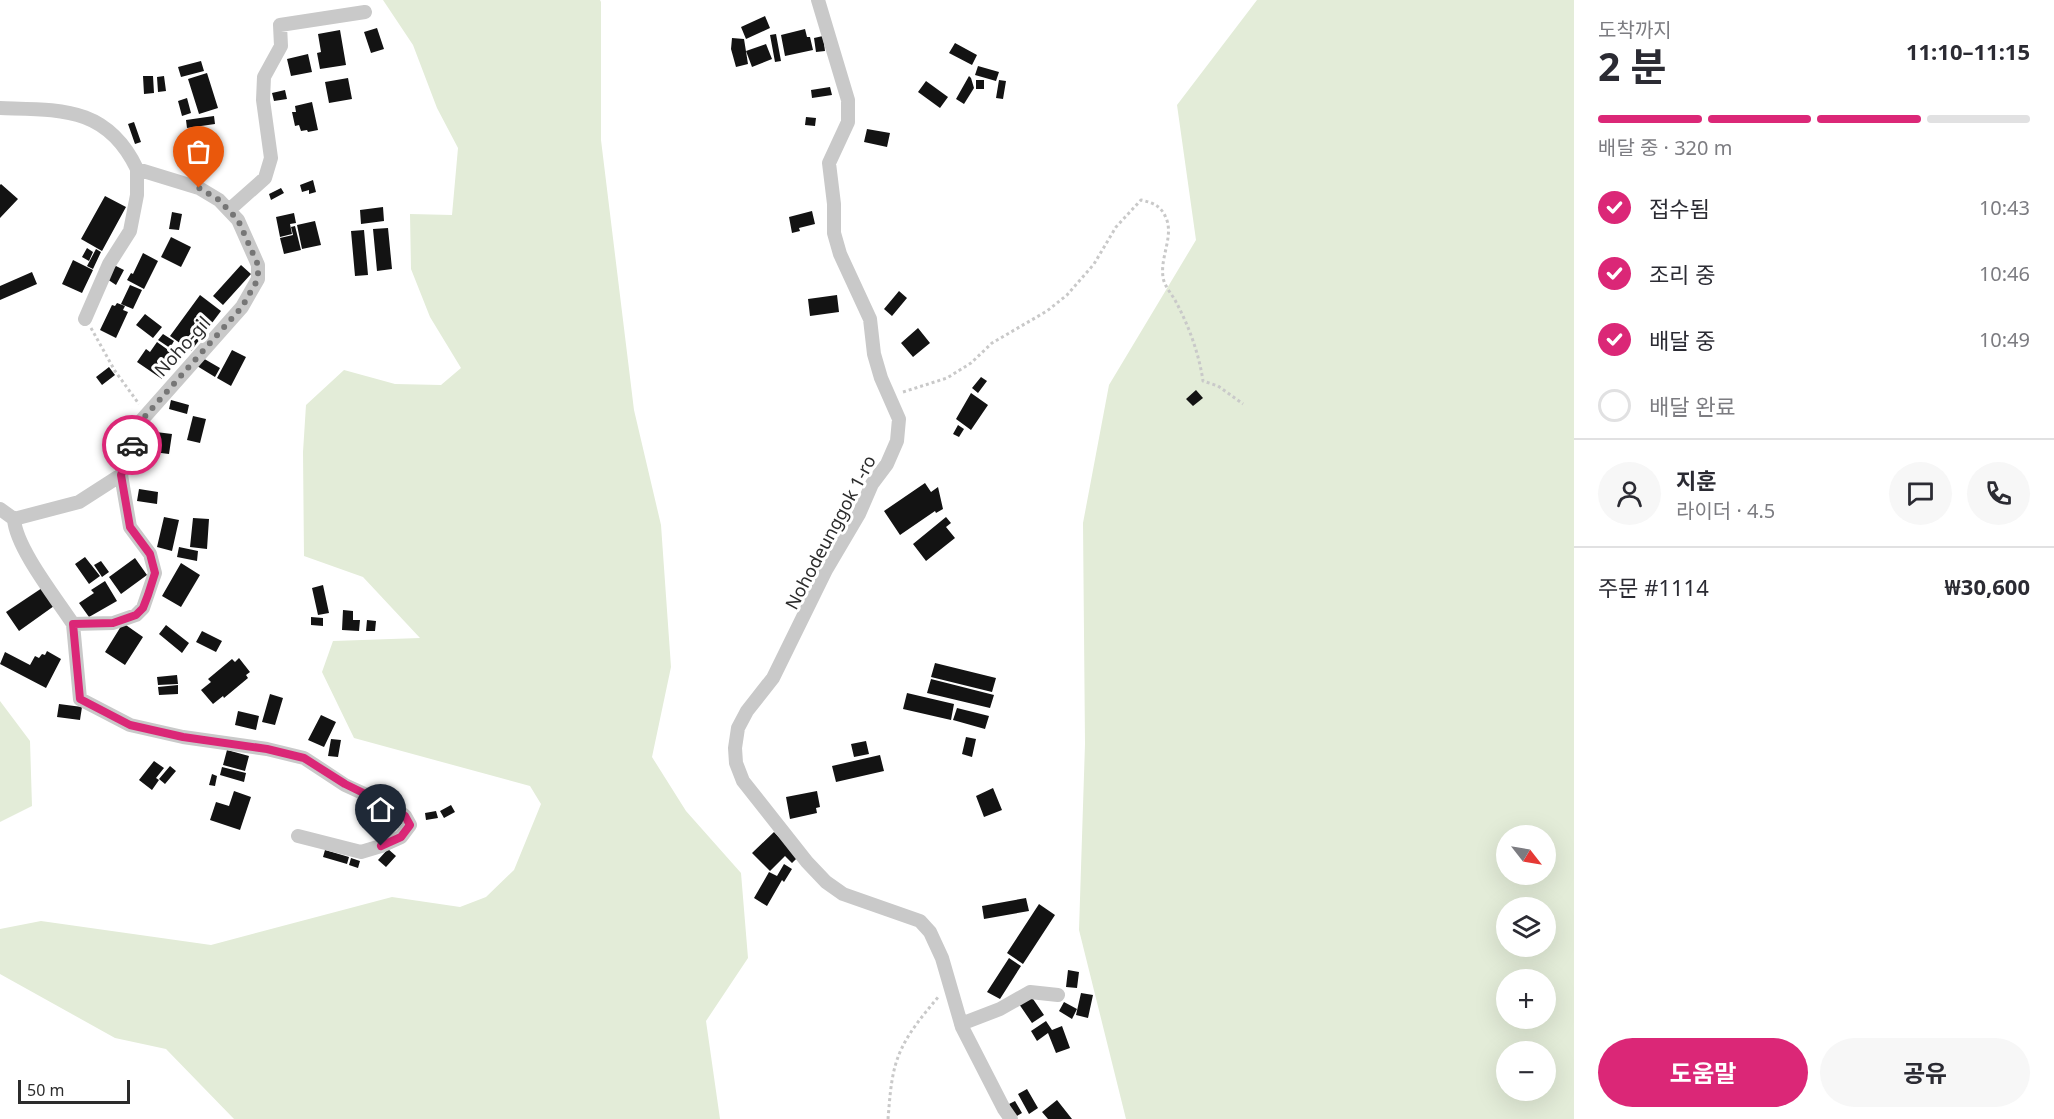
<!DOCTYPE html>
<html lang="ko">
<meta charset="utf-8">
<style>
body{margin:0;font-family:"Noto Sans","Noto Sans KR",sans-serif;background:#f7f7f7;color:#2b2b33;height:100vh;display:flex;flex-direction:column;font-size:22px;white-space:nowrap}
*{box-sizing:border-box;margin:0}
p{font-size:20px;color:#7c7c81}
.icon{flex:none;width:33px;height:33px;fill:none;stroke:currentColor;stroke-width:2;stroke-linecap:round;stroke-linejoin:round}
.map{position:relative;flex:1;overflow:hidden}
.side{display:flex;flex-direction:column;background:#fff;width:480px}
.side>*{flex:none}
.needle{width:39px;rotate:121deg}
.tools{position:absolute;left:1496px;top:825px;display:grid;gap:12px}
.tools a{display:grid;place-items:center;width:60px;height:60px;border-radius:50%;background:#fff;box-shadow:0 6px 24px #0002;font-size:30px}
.scale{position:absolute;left:18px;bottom:15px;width:112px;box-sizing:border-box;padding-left:6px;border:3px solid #2c2c2c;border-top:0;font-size:16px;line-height:21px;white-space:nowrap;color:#2c2c2c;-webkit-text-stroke:4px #fff;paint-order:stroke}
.pin{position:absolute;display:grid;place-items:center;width:51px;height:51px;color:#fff;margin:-62px -26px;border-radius:50% 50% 50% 0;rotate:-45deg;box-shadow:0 0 6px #0007}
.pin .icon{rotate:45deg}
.courier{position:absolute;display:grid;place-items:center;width:60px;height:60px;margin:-30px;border:4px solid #db2777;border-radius:50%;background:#fff;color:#222;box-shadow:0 2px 8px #0007}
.head em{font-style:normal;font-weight:700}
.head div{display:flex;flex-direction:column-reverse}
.head{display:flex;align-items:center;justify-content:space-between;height:102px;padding:0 24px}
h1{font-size:39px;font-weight:700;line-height:45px}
.bar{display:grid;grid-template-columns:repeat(4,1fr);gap:9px 6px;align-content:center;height:72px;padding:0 24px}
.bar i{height:8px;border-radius:4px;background:#e1e1e2}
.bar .on{background:#db2777}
.bar p{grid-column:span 4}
.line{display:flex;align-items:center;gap:15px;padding:0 24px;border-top:2px solid #e1e1e2}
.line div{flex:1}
.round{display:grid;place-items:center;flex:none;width:63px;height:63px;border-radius:32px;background:#f7f7f7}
ol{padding:0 24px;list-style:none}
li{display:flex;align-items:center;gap:18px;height:66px}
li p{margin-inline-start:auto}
li .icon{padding:6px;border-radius:50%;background:#db2777;color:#fff;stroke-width:4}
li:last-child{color:#7c7c81}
li i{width:33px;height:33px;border:3px solid #e1e1e2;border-radius:50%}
.cta{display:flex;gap:12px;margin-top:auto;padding:12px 24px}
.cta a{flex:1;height:69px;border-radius:36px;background:#db2777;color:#fff;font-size:24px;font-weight:700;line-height:69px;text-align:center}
.cta a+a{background:#f7f7f7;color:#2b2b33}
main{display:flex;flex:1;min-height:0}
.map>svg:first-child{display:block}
</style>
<main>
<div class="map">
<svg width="1574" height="1119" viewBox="0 0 1574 1119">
<rect width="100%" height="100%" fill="#fff"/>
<!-- green -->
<path fill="#e3ecd8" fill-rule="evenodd" d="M383 0H600L601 2V140L634 410 661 525 671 667 652 757 686 811 741 873 748 958 706 1021 720 1119H234L166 1049 115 1038 0 974V929L41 921 211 945 392 897 460 907 486 897 514 870 541 804 530 786 354 738 322 672 333 641 420 638 363 577 304 556 303 452 306 405 344 370 395 384 441 385 461 368 430 317 411 269 410 214 452 215 458 148 437 108 413 45Z
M1257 0H1574V1119H1126L1079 930 1085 744 1083 523 1109 385 1196 240 1177 105ZM1506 836H1545V874H1506ZM1506 908H1545V946H1506ZM1506 980H1545V1018H1506ZM1506 1052H1545V1090H1506Z
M0 701 30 741 32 806 0 822Z"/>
<!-- building -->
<path fill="#131313" d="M765 16 770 28 746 39 741 27Z
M377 28 384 49 371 53 364 32Z
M805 29 807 37H810L813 50 785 56 781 35Z
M340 30 346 65 320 69 317 53 321 52 318 34Z
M776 34 781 61 775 62 770 35Z
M823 36 825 51 816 52 814 38Z
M732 38 744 39 748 64 736 67 731 49Z
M955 43 977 55 972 65 949 53Z
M766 44 772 59 752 67 746 51Z
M308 54 312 72 291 76 287 59Z
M201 61 204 71 181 77 178 67Z
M978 66 999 72 996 81 975 75Z
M207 73 218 108 199 114 188 79Z
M143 76H153L154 93 144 94Z
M164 76 166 91 158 92 157 77Z
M969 76 971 78 974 88 964 104 956 99Z
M348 78 352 99 329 103 325 82Z
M976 80H984V89H976Z
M999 80 1006 81 1003 99 996 98Z
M926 81 948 97 940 108 918 92Z
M830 87 832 95 812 98 811 90Z
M285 90 287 99 274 101 272 93Z
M187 98 191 113 182 116 178 101Z
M312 102 318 130 308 132 307 130 301 131 299 125 295 126 292 112H296L295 106Z
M214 116 215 124 187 128 186 120Z
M806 117 816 118 815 126 805 125Z
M134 122 141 142 135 144 128 124Z
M867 129 890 133 887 147 864 142Z
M313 180 316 192 309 194V190L302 192 300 185Z
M1 184 18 199 0 218V185Z
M281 188 284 193 271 200 269 194Z
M105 196 126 207 102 251 81 239Z
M383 207 384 221 361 224 360 210Z
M812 211 815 224 799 228 800 231 792 233 789 217Z
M172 212 182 214 179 230 169 229Z
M294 213 296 223 290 224 292 234 280 237 276 217Z
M315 221 321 245 302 249 297 225Z
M295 226 301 250 284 254 280 238 293 235 291 227Z
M388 228 392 269 377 271 373 229Z
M364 230 368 275 355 276 351 231Z
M171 237 191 247 181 267 161 257Z
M87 248 93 252 89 261 82 257Z
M96 249 101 252 93 269 87 266Z
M143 253 158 261 144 289 127 280 131 273 133 274Z
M73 260 93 270 82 293 62 284Z
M114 265 124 270 116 285 107 279Z
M241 265 251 274 223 305 213 296Z
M32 272 37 284 0 300V286Z
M130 285 142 290 133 309 121 304Z
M899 291 907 298 892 316 884 309Z
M200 295 221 311 191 351 170 336Z
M837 295 839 312 810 316 808 299Z
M117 303 125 306 123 310 128 312 116 338 100 330 112 305 115 306Z
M145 314 162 327 153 338 136 325Z
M918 328 930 343 913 357 901 343Z
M163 334 174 341 170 348 158 340Z
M157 342 178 357 162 379 137 362 146 349 150 352Z
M232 350 246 357 231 386 217 378Z
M201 357 220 368 215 377 197 366Z
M109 367 115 375 102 385 96 377Z
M981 377 987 381 978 393 972 388Z
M1196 390 1203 398 1193 406 1186 399Z
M971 393 988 405 971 430 956 419Z
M171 400 189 405 187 414 169 409Z
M193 416 206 419 200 443 187 440Z
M958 425 964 429 959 437 953 434Z
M156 432 172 434 169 454 153 452Z
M925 483 931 492 938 487 943 509 936 513 935 511 900 535 884 511Z
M139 489 158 492 157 504 137 501Z
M164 517 179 520 172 551 157 547Z
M946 517 951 523 946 527 955 538 926 561 913 544Z
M193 518 209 519 207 549 190 547Z
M179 547 198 551 197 561 177 557Z
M85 557 100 576 89 584 75 564Z
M135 558 147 575 121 594 109 577Z
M101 561 109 572 102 577 94 565Z
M181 563 200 575 181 607 162 596Z
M105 581 117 601 89 617 79 603 94 593 91 590Z
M323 585 329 613 318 615 312 588Z
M42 588 54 606 19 631 6 612Z
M343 610 353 611V620H360L359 631 342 630Z
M311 617 323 618V626L311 625Z
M367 620 376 621 375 631H366Z
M123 623 143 637 125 665 105 652Z
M166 625 189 643 182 653 159 634Z
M202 631 222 641 216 652 196 642Z
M47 651 61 659 46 688 0 664 5 652 30 665 35 656 39 658 42 654 45 655Z
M239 658 250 672 246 675 248 678 224 698 223 696 213 704 201 690 211 682 208 679 232 659 235 662Z
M935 663 996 678 992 692 931 677Z
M177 675 178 684 158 685 157 677Z
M931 679 994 695 990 708 927 693Z
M178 685V694L159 695 158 687Z
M907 693 954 704 951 720 903 709Z
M270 694 283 698 275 725 262 722Z
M59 704 82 707 80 720 57 717Z
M957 708 989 716 985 729 953 720Z
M238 711 259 716 256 730 235 725Z
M321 715 336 722 324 747 308 740Z
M966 737 976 739 972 757 962 754Z
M331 739 341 740 338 757 328 756Z
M866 741 869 754 854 757 851 744Z
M227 750 249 756 245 771 223 765Z
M880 755 884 771 836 782 832 766Z
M154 761 164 768 156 778 159 780 152 790 139 780Z
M170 766 176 771 165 784 159 779Z
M222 767 246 773 244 782 220 775Z
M212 774 217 776 215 786 209 785Z
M993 788 1002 810 984 817 976 796Z
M234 791 251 797 240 830 210 820 216 802 229 806Z
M817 791 820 807 816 808 817 813 790 819 786 797Z
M451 805 455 812 444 818 440 811Z
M436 811 438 818 426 820 425 813Z
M774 832 798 857 792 863 785 856 770 871 752 853Z
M388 849 396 856 386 867 378 860Z
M325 850 349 857 347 864 323 857Z
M351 858 360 861 358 868 349 865Z
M784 864 792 869 784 882 782 880 767 906 754 898 769 872 777 876Z
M1026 898 1029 911 984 919 982 906Z
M1039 904 1055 915 1023 964 1007 953Z
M1009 958 1021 966 1000 999 987 992Z
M1068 970 1079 972 1077 988 1066 987Z
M1081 993 1093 995 1088 1018 1076 1015Z
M1031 996 1044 1015 1032 1023 1019 1004Z
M1064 1002 1077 1009 1072 1019 1059 1011Z
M1046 1021 1052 1030 1062 1026 1070 1048 1056 1053 1048 1033 1037 1041 1031 1031Z
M1027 1089 1038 1108 1029 1114 1018 1094Z
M1057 1100 1072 1119H1048L1042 1112Z
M1015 1101 1022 1113 1015 1117 1009 1104Z"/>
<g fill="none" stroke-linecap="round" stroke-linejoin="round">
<!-- path -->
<path stroke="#c9c9c9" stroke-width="3" stroke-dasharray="3 3" stroke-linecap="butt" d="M91 328 115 371 139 404
M903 392 947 378 971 363 992 343 1047 311 1067 295 1094 264 1116 227 1141 200C1154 203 1161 206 1166 218 1174 236 1160 257 1163 277 1164 286 1172 294 1176 302 1189 326 1199 354 1203 381L1218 386 1243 404
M888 1119C890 1096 891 1071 901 1050 910 1030 925 1013 939 996"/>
<!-- street -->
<path stroke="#c9c9c9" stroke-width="14" d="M818 0 848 100V122L829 163 834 204V233L840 254 870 319 874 354 881 378 899 419 897 441 887 464 872 484 859 514 826 570 773 678 747 711 738 728 735 748 736 763 743 781 807 862 826 882 843 894 920 921 930 932 942 958 962 1027 1004 1109 1011 1119
M0 108C60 110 107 106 137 169L199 188 219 200 238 220 258 265V279L242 307 140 422 129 454 121 475 130 527 150 554 155 573 143 608 136 615 113 623 73 624C56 598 16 548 14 519
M229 210 265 178 271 158 263 100 264 77 281 46 280 25 365 12
M85 319 109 264 130 231 137 195V169
M0 509 14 519
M14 519 79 502 121 475
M73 624 80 699 130 725 183 737 267 749 304 758 345 785 395 808 405 816 410 825 401 837 381 846 361 852 298 836
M961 1024 1000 1009 1030 992 1058 995"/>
</g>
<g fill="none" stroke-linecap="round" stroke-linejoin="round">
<!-- done -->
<path stroke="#767676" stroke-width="6" stroke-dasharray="0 10.8" d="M132 445 140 422 242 307 258 279V265L238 220 219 200 199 188"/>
<!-- route -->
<path stroke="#db2777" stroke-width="8" d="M132 445 121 475 130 527 150 554 155 573 148 595 143 608 136 615 113 623 73 624 80 699 130 725 183 737 267 749 304 758 345 784 394 808 405 816 410 825 401 837 381 846"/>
</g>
<g text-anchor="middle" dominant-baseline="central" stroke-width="6" stroke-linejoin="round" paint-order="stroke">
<!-- street labels -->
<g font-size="18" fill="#2c2c2c" stroke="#fff">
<text transform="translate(182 346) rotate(-48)">Noho-gil</text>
<text transform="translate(830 532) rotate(-62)">Nohodeunggok 1-ro</text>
</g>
</g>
</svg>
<div class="tools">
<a><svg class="needle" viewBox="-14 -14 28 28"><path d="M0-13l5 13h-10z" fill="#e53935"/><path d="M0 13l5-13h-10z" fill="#7c7c81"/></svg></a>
<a><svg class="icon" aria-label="layers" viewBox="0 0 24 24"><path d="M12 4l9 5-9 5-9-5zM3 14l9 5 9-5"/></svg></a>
<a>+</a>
<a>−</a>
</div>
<div class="scale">50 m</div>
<div class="pin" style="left:199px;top:188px;background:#ea580c"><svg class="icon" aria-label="bag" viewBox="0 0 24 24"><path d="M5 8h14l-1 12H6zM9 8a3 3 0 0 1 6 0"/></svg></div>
<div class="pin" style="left:381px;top:846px;background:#1f2937"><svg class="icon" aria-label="home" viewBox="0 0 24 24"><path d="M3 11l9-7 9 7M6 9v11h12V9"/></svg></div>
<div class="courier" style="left:132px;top:445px"><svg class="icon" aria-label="car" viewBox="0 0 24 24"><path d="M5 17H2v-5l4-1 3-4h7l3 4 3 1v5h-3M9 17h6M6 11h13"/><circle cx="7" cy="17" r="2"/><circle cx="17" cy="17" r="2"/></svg></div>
</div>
<section class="side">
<div class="head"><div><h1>2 분</h1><p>도착까지</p></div><em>11:10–11:15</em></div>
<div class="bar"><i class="on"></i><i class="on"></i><i class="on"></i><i></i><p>배달 중 · 320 m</p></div>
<ol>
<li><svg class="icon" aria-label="check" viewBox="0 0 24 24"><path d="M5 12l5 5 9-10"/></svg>접수됨<p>10:43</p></li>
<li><svg class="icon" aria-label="check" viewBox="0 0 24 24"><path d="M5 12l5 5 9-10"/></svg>조리 중<p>10:46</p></li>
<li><svg class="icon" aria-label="check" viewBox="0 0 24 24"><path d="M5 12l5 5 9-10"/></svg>배달 중<p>10:49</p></li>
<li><i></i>배달 완료</li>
</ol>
<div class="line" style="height:108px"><a class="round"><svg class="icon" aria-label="person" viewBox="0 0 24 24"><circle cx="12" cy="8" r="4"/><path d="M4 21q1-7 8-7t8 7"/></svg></a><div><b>지훈</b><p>라이더 · 4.5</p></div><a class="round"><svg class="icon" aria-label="chat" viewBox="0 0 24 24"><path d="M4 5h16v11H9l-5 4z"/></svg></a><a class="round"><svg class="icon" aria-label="phone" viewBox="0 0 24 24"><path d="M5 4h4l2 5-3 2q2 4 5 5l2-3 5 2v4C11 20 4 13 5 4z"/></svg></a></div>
<div class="line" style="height:78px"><div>주문 #1114</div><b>₩30,600</b></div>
<div class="cta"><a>도움말</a><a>공유</a></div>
</section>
</main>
